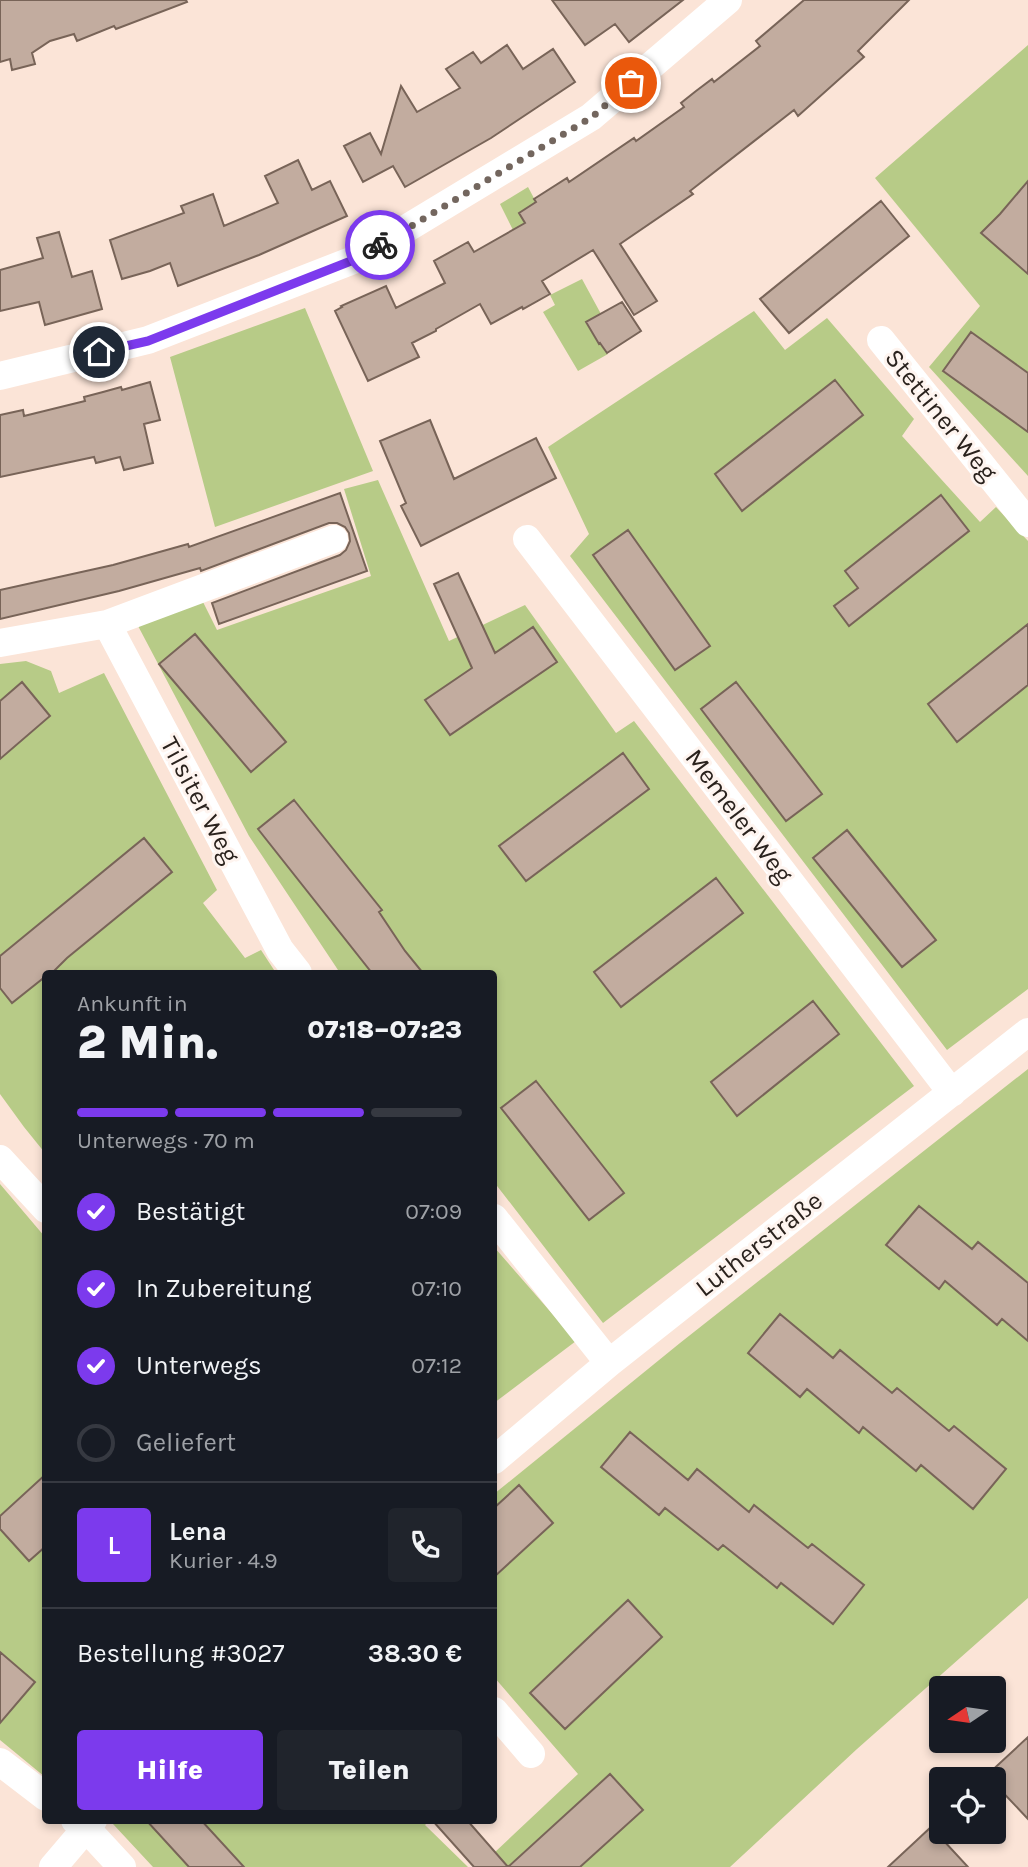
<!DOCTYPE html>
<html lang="de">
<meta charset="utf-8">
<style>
body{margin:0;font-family:Karla,sans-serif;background:#20242c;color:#f1f3f6;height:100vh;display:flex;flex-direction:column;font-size:26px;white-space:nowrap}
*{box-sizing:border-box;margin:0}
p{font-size:23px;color:#9ea1a6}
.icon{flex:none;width:38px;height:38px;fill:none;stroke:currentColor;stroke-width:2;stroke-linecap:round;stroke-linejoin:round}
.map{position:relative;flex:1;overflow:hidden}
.panel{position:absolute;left:42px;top:970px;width:455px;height:854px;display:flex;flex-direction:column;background:#171b24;border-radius:7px;box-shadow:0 4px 10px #0003}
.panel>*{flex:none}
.needle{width:46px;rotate:257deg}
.controls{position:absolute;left:929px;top:1676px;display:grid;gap:14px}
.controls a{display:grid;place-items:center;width:77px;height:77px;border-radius:7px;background:#171b24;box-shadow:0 4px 10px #0003;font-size:35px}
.pin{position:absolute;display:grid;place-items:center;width:60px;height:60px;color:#fff;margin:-30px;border:4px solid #fff;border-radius:50%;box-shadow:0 2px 7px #0007}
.courier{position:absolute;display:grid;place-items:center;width:70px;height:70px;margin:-35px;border:5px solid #7c3aed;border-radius:50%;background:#fff;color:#222;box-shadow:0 2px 9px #0007}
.summary em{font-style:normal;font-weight:800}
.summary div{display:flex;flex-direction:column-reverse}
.summary{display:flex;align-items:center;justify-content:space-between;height:119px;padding:0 35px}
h1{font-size:46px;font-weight:800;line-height:52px}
.bar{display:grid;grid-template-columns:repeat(4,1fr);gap:10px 7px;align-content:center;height:84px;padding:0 35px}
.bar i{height:9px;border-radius:5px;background:#363941}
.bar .selected{background:#7c3aed}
.bar p{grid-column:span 4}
.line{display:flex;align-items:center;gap:18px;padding:0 35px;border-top:2px solid #363941}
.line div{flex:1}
.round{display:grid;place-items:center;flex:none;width:74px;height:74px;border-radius:7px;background:#20242c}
ol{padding:0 35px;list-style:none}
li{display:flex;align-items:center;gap:21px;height:77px}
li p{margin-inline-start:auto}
li .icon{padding:7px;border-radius:50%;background:#7c3aed;color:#fff;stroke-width:4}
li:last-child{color:#9ea1a6}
li i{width:38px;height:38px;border:4px solid #363941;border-radius:50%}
.button{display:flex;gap:14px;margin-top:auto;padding:14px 35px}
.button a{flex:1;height:80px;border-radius:7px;background:#7c3aed;color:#fff;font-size:28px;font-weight:800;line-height:80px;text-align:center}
.button a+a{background:#20242c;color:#f1f3f6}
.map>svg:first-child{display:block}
</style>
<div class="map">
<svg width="1028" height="1867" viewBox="0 0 1028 1867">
<rect width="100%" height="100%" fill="#fbe4d7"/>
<!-- green -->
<path fill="#b7cb87" d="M1028 45V476L929 367 980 306 875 178Z
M528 187 536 202 519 213 528 227 515 234 500 204Z
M582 279 601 314 586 323 598 343H600L608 354 578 371 543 312 555 305 550 295Z
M305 308 373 471 215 527 170 357Z
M754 311 785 350 827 318 914 419 902 436 980 522 996 507 1028 541V989L947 1050 570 556 589 534 548 447Z
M378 480 449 641 525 605 616 733 634 721 914 1086 603 1323 494 1182V973H340L249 836 137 624 202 600 217 630 371 576 344 489Z
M26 661 51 671 59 693 104 673 217 890 203 903 245 958 261 950 276 973H46L45 1153 24 1127 0 1094V664Z
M1028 1069V1598L857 1749 730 1867H479L578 1774 494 1677V1494L680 1343Z
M0 1184 45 1237V1777L0 1740Z
M494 1247 576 1341 494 1403Z
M117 1820H430L425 1825 468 1867H153L113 1824Z"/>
<!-- building -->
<path fill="#c2ac9f" stroke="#786458" stroke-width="2" d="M0 0H186L187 2 116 29 114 26 77 41 74 34 50 41 32 53 35 64 12 70 10 59 0 62Z
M552 0H683L629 42 615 24 585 45Z
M804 0H909L858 51 864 57 798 116 794 110 690 191 693 194 620 244 657 301 634 315 593 250 542 281 550 294 523 309 522 307 491 324 480 304 436 329V331L412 343 419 357 368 381 335 311 342 307 341 306 386 286 396 308 445 283 434 261 468 242 474 252 525 223 519 213 536 202 534 199 567 178 569 182 634 138 636 141 684 107 681 103 696 91 712 79 714 82 760 46 756 41Z
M507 45 523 69 553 49 575 82 491 138 405 187 393 166 363 182 344 146 370 133 381 154 401 86 417 112 460 88 446 69 473 52 481 63Z
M298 160 312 190 330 181 347 216 259 255 178 286 170 263 150 271 122 279 110 240 184 213 181 206 213 194 224 226 278 203 265 176Z
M1028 181V274L981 233 1000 214Z
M881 201 909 236 789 333 760 299Z
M59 232 72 277 92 271 102 309 45 325 39 302 0 311V270L43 258 37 238Z
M622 302 641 331 607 353 600 343 599 344 586 322Z
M971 332 1028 373V432L943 371Z
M835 380 863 415 742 511 715 474Z
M150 382 160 420 144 424 153 463 124 470 120 457 96 463 94 457 0 477V415L23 410 24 416 85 401 84 397 103 392 121 387 122 390Z
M430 420 454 479 536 438 556 478 421 546 401 506 406 503 380 441Z
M340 493 367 571 219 624 212 603 340 555 346 550 350 541 349 533 345 527 337 523H329L201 571 200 568 119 591 0 619V590L113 565 188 544 189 547Z
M941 495 969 531 849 626 834 606 858 588 845 571Z
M628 530 710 646 675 670 593 555Z
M458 573 495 653 533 627 557 662 450 735 425 700 472 668 434 584Z
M1028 624V685L957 742 928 704Z
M195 634 286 742 251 772 159 664Z
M22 682 50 716 0 759V701Z
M736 682 822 794 786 821 701 709Z
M623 753 649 789 526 881 499 846Z
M294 800 382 910 379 912 405 951 423 973H372L258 829Z
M847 830 936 940 902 967 813 858Z
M144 838 172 872 67 958 52 973H46V976L12 1003 0 988V956Z
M716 878 743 913 621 1007 594 972Z
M813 1001 839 1034 737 1116 711 1082Z
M536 1081 624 1193 589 1220 501 1108Z
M919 1206 972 1249 978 1242 1028 1283V1341L1002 1319 997 1325 945 1281 939 1289 886 1245Z
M780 1314 833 1358 840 1350 892 1393 897 1388 949 1431 954 1426 1006 1469 973 1509 921 1465 916 1471 863 1427 859 1433 807 1389 800 1397 748 1353Z
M630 1432 688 1480 697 1469 749 1512 754 1505 808 1548 812 1544 864 1585 833 1624 781 1583 777 1588 723 1545 718 1550 665 1508 659 1515 601 1467Z
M46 1474V1546L29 1561 0 1529V1516Z
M519 1485 553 1523 494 1577V1508Z
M628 1600 662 1637 565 1729 530 1693Z
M0 1652 35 1682 0 1723Z
M1028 1737V1819L994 1783V1780H991L987 1775Z
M610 1774 643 1810 580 1867H474L432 1820H467L508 1867Z
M146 1820H201L244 1867H189Z
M931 1827 968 1867H888L916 1841Z"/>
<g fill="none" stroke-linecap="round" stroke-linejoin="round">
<!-- street -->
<path stroke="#fff" stroke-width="28" d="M881 340 1028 523
M0 376 148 340 356 259 591 117 728 0
M527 539 952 1093
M107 624 280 950 298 973
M0 643 107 624 334 539
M0 1159 46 1209
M494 1218 609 1363
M494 1460 609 1363 1028 1032
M494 1711 531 1754
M0 1762 46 1797
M75 1820 85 1827 122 1867
M53 1867 93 1820"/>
</g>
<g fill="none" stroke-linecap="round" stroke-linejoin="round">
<!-- done -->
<path stroke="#73665e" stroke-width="7" stroke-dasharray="0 12.6" d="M380 245 592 117 631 83"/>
<!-- route -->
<path stroke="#7c3aed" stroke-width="9" d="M99 352 148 341 356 259 380 245"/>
</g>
<g text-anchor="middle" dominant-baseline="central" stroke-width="6" stroke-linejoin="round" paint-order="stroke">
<!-- street labels -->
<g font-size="26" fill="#2a221d" stroke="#fef4ef">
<text transform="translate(941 415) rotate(51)">Stettiner Weg</text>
<text transform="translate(200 800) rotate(62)">Tilsiter Weg</text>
<text transform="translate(739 816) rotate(53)">Memeler Weg</text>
<text transform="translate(759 1244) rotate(-38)">Lutherstraße</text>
</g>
</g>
</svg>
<div class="controls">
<a><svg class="needle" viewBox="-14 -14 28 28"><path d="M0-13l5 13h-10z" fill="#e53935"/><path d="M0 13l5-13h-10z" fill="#9ea1a6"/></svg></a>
<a><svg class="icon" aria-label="locate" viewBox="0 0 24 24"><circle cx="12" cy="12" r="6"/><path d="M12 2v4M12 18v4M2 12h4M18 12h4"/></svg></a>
</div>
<div class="pin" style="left:631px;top:83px;background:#ea580c"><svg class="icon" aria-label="bag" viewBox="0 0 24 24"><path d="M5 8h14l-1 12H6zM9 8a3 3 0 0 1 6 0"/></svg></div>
<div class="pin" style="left:99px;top:352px;background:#1f2937"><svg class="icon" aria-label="home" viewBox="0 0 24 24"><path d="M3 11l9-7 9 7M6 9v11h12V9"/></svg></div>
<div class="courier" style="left:380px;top:245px"><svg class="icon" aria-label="bike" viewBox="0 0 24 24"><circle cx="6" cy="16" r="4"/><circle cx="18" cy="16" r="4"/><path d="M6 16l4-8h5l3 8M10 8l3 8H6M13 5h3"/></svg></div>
<section class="panel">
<div class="summary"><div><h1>2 Min.</h1><p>Ankunft in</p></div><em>07:18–07:23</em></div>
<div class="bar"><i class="selected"></i><i class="selected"></i><i class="selected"></i><i></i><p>Unterwegs · 70 m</p></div>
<ol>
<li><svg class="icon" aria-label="check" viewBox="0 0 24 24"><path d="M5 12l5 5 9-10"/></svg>Bestätigt<p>07:09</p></li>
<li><svg class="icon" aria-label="check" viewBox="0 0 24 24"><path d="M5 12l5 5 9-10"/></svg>In Zubereitung<p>07:10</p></li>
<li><svg class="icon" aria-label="check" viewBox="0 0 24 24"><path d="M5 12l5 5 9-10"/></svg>Unterwegs<p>07:12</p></li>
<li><i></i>Geliefert</li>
</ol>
<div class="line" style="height:126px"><b class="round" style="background:#7c3aed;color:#fff">L</b><div><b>Lena</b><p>Kurier · 4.9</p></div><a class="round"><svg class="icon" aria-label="phone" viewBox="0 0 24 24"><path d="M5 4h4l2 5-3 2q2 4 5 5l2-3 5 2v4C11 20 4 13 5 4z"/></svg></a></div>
<div class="line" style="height:91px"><div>Bestellung #3027</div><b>38.30 €</b></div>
<div class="button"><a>Hilfe</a><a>Teilen</a></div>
</section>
</div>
